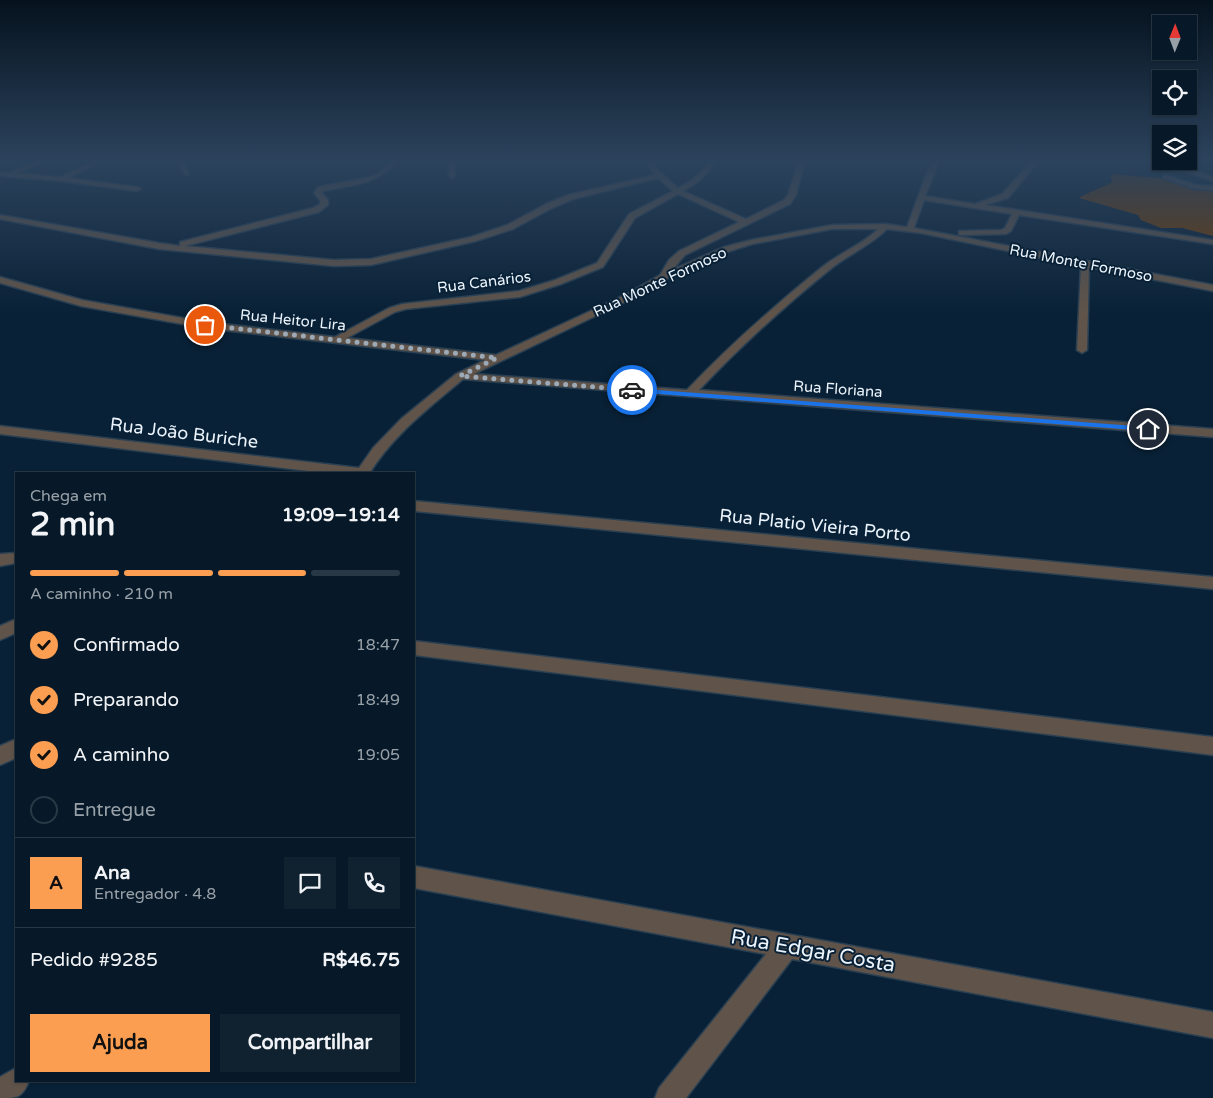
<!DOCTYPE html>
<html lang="pt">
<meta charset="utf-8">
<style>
body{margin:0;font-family:"Varela Round",sans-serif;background:#102230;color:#f1f3f6;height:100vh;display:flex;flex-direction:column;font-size:19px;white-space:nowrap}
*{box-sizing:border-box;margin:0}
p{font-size:16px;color:#98a0a8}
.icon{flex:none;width:28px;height:28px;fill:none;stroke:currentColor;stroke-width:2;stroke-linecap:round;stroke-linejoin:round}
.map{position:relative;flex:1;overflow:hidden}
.sheet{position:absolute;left:15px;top:472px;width:400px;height:610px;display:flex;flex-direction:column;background:#071928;border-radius:0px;box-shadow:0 1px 4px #0004,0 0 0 1px #283845}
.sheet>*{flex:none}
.needle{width:32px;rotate:1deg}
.controls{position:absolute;left:1152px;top:15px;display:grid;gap:10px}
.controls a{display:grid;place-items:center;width:45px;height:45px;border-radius:0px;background:#071928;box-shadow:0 1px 4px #0004,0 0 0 1px #283845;font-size:25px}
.pin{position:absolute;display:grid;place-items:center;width:42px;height:42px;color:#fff;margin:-21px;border:2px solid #fff;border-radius:50%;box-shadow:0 1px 5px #0007}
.courier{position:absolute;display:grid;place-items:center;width:50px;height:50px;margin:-25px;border:4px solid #1a73e8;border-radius:50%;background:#fff;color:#222;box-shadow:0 1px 6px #0007}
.head em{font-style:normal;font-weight:800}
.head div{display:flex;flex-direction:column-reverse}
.head{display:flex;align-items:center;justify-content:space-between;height:85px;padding:0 15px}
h1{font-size:32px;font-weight:800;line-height:38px}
.bar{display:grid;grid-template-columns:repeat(4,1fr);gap:8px 5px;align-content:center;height:60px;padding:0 15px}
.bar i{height:6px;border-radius:4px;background:#283845}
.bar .on{background:#fb9e52}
.bar p{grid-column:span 4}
.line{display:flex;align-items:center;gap:12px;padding:0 15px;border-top:1px solid #283845}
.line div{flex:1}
.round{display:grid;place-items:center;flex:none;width:52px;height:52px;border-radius:0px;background:#102230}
ol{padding:0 15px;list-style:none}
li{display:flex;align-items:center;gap:15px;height:55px}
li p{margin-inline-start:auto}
li .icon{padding:5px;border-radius:50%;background:#fb9e52;color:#111;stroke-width:4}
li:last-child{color:#98a0a8}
li i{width:28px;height:28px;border:2px solid #283845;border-radius:50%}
.action{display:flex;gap:10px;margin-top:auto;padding:10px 15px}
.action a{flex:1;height:58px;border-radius:0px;background:#fb9e52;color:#111;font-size:20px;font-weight:800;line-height:58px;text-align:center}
.action a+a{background:#102230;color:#f1f3f6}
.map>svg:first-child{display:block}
</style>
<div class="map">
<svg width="1213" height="1098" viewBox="0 0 1213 1098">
<rect width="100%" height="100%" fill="#092136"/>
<!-- forest -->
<path fill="#753c00" d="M1111 174 1159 178 1203 190H1213V236L1182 228H1161L1141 220 1138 215 1079 198C1090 191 1101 189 1112 182Z"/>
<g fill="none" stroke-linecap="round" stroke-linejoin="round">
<defs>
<path id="minor" d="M38 160H47L18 173 60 177 96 160H105L69 178 137 187 141 189 137 191 61 181 0 176V172L9 173Z
M177 160H183L189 175H185Z
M392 160H399C375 186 356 184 323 191L322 193 328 200V205L319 212 185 246 334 260 371 259 471 237 507 225 546 204 568 195 655 175 645 160H651L659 171 678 188C692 181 701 174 710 160H716C707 176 698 183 683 191L746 219 784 200 788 195 799 160H805L796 195 790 204 685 255 672 270 724 247 751 240 832 225 885 224 907 227 926 175 934 160H940L925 196 975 204 1002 194 1033 160H1040L1008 198 985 205 1213 240V244L1019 215 1011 231 1006 234 962 235H959V231L1001 230 1005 228 1012 214 924 200 914 228 1213 285V291L1089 267 1087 350 1082 353 1077 350 1081 266 921 233 887 229C870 246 847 255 828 271 782 308 739 348 699 390L1213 429V437L463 379C429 408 393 435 369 474H334L0 434V426L359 468 373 448 401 419 456 374 485 360 205 328 81 306 0 283V277L82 300 205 322 335 337 389 308 402 304 519 291 555 280 597 263 629 214 673 191 658 178 573 199 552 208 513 229 476 241 371 265 334 266 159 249 0 219V215L159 243 180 246V242L313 208 320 204V200L314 193 318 187 370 177 379 173ZM678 194 739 222 679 251 669 260 660 275 627 294 496 355 347 338 395 312 406 309 520 297 561 284 603 267 635 218ZM832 229H878C862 245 839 253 821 268 774 306 729 346 687 390L474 374 633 298 666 279 730 251 752 244Z
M451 160H458L454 164 455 176 452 178 449 176 448 164Z
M1129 160C1158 160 1186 167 1213 177V181L1184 171Z
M1165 175 1196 185 1213 186V190L1195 189 1163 178V176Z
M414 501 1213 577V589L414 511Z
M16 553V563L0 566V554Z
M16 619V633L0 640V626Z
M414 641 1213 737V755L414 655Z
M16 739V758L0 765V746Z
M414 866 1213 1012V1038L792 959 686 1098H655L659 1088 766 954 414 888Z
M16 1068V1081H29C22 1098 17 1098 0 1098V1077Z"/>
</defs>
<!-- minor casing -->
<use href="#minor" stroke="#293f52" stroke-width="3"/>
<!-- minor -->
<use href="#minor" fill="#60544a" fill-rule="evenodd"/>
</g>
<!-- sky -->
<linearGradient id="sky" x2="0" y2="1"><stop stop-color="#05121e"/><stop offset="0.51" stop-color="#2c435d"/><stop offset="1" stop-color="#2c435d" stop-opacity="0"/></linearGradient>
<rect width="1213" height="314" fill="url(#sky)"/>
<!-- route -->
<path fill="#1a73e8" d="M630 388 1148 427 1152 429 1148 431 632 392 630 391Z"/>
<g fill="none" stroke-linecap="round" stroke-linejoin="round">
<!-- done -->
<path stroke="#9caab7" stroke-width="5" stroke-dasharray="0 9" d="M205 325 497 358 460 376 632 390"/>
</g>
<g text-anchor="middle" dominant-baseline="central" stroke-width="4" stroke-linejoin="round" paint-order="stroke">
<!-- far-street labels -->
<g font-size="15" fill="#ebf4fc" stroke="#092136">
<text transform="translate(1081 263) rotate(11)">Rua Monte Formoso</text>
<text transform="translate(484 282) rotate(-7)">Rua Canários</text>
<text transform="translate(660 282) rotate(-25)">Rua Monte Formoso</text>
<text transform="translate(293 320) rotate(6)">Rua Heitor Lira</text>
<text transform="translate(838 389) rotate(4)">Rua Floriana</text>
</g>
<!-- street labels -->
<g font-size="18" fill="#ebf4fc" stroke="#092136">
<text transform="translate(184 433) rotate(7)">Rua João Buriche</text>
<text transform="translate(815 525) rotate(6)">Rua Platio Vieira Porto</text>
</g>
<!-- near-street labels -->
<g font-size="21" fill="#ebf4fc" stroke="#092136">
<text transform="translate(813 951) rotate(10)">Rua Edgar Costa</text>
</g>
</g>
</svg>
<div class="controls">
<a><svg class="needle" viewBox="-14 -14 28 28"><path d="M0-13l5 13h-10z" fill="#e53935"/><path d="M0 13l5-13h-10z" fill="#98a0a8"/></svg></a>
<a><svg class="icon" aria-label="locate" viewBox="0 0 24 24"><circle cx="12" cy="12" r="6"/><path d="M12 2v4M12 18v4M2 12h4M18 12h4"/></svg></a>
<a><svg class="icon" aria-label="layers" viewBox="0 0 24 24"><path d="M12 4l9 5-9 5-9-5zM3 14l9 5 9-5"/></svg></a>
</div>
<div class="pin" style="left:205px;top:325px;background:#ea580c"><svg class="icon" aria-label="bag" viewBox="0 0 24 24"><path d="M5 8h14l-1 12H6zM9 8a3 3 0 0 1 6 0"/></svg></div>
<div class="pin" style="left:1148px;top:429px;background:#1f2937"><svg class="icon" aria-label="home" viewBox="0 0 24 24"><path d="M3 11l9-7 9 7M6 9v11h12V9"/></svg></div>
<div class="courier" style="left:632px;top:390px"><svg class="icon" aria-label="car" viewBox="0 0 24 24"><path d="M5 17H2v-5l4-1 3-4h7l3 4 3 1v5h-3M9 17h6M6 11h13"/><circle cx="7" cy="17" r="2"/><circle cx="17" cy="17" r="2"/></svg></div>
<section class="sheet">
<div class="head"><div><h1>2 min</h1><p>Chega em</p></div><em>19:09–19:14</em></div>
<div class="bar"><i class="on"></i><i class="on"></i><i class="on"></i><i></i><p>A caminho · 210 m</p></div>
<ol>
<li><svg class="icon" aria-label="check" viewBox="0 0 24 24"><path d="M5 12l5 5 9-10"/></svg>Confirmado<p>18:47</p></li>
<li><svg class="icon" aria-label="check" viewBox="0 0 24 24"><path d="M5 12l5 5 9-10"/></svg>Preparando<p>18:49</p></li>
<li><svg class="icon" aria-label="check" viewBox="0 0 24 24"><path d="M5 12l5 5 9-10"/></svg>A caminho<p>19:05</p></li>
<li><i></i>Entregue</li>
</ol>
<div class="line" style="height:90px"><b class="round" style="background:#fb9e52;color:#111">A</b><div><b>Ana</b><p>Entregador · 4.8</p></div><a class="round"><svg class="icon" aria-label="chat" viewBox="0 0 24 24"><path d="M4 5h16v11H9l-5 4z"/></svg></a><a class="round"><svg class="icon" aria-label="phone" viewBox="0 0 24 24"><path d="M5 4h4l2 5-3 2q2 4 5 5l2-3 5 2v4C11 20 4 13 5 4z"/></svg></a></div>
<div class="line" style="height:65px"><div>Pedido #9285</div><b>R$46.75</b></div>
<div class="action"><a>Ajuda</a><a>Compartilhar</a></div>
</section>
</div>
